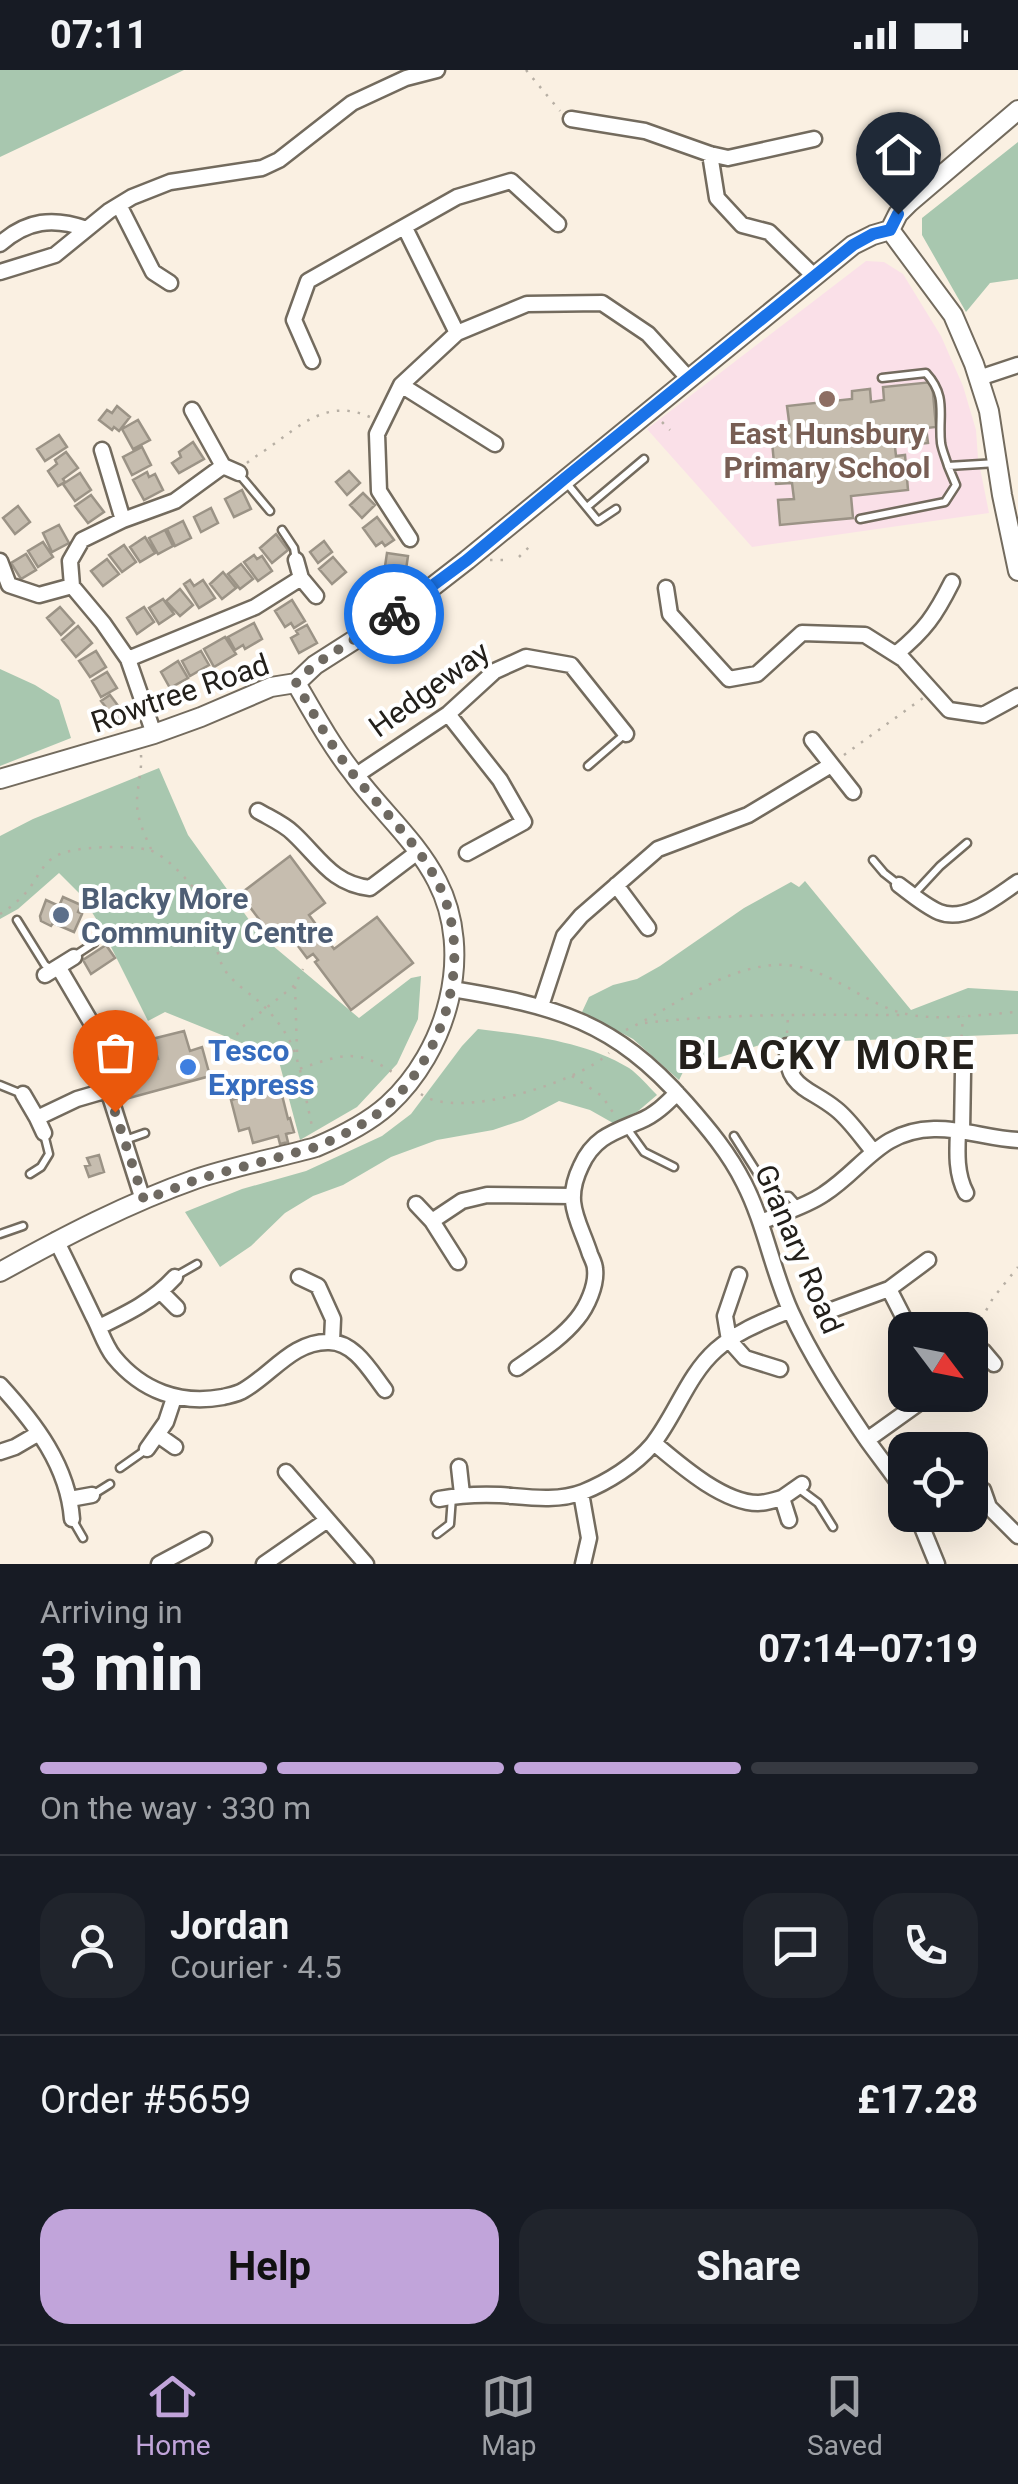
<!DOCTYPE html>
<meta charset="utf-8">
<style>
body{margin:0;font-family:Roboto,sans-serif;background:#20242c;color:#f1f3f6;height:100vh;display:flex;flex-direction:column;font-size:38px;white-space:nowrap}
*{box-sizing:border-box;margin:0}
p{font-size:32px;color:#9ea1a6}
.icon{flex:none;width:55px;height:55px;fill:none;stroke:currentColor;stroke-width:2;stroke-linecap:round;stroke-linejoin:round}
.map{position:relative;height:1494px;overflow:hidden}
.sheet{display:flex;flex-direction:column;background:#171b24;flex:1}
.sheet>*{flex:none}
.needle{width:65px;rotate:122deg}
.tools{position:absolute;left:888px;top:1242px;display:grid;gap:20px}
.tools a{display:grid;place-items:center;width:100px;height:100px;border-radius:20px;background:#171b24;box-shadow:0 10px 40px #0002;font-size:50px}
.pin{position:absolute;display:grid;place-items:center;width:85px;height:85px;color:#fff;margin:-102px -42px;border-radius:50% 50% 50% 0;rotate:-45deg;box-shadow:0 0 10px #0007}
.pin .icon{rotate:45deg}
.courier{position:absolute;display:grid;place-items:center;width:100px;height:100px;margin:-50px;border:8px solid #1a73e8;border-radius:50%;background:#fff;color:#222;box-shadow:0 2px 12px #0007}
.headline em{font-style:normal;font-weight:700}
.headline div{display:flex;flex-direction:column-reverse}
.headline{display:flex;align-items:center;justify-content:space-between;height:170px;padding:0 40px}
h1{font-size:65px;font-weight:700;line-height:75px}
.bar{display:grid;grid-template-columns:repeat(4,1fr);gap:15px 10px;align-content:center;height:120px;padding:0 40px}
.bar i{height:12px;border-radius:8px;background:#363941}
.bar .selected{background:#c1a4da}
.bar p{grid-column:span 4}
.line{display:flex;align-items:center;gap:25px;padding:0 40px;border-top:2px solid #363941}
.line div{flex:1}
.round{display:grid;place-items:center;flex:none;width:105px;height:105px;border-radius:30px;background:#20242c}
.primary-button{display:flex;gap:20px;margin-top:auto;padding:20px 40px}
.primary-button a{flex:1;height:115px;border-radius:30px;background:#c1a4da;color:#111;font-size:40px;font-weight:700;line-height:115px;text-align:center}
.primary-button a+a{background:#20242c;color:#f1f3f6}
.status{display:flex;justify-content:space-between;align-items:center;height:70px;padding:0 50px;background:#171b24;direction:ltr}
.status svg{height:28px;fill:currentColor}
.tab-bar{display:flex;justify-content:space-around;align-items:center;height:140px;border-top:2px solid #363941;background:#171b24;font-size:28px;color:#9ea1a6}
.tab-bar a{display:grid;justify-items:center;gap:5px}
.tab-bar .selected{color:#c1a4da}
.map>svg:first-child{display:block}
</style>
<div class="status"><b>07:11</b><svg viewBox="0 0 49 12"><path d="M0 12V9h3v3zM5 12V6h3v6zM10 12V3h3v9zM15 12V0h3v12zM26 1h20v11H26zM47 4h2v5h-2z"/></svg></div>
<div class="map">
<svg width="1018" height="1494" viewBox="0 0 1018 1494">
<rect width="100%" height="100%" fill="#faf0e2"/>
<!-- education -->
<path fill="#fae0e8" d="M866 191 884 192 903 204 941 266 963 316 976 360 978 388 989 443 752 477 647 359Z"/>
<!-- green -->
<path fill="#a8c7af" d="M0 0H184L0 87Z
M1018 72V209L990 213 966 242 922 165V148Z
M0 599 35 615 59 630 71 668 0 696Z
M159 698 188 765 260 865 359 948 411 908 421 906 418 949 397 994 357 1037 300 1070 278 988 256 982 249 976 165 942 148 951 101 857 82 826 59 803 18 839 0 849V766L33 749Z
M805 811 911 940 968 918 1018 921V964L840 971 779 969 685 998 679 1010 633 969 582 942 589 927 613 915 637 909 660 896 744 838 791 812 799 817Z
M478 959C528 965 585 971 629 998 639 1005 648 1016 657 1025L637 1042 613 1053 590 1040 559 1031 523 1050 493 1060 437 1070 391 1087 343 1115 313 1126 285 1143 251 1176 220 1197 185 1142 242 1119 306 1101 382 1066 411 1044 462 976Z"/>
<!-- building -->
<path fill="#c6bdaf" stroke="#9b9386" stroke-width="2.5" d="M932 312 936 357 926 358 928 373 910 375 909 366 894 368 896 386 905 385 908 420 851 426 853 448 780 455 778 430 794 429 792 413 776 414 771 361 790 359 787 336 852 329V321L870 319 871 332 884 330 883 317Z
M117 336 130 347 119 361 114 357 112 360 99 350 107 340 112 343Z
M138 350 150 370 133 379 122 359Z
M59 365 67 377 45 391 37 379Z
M193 372 204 389 179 403 172 393 181 387 179 382Z
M142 377 151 395 132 405 123 387Z
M66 382 78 398 63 409 65 412 58 416 48 401 57 394 55 390Z
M349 401 360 413 347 425 336 412Z
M147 402 149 407 155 404 163 420 144 430 133 410Z
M80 403 91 420 75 431 63 414Z
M242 420 251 439 234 447 225 429Z
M363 423 375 435 362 448 350 435Z
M91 425 104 442 88 453 75 436Z
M18 436 30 452 15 464 3 448Z
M211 438 218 453 201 462 194 447Z
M377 447 394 470 385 476 382 472 376 476 363 458Z
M183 451 191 468 175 476 167 459Z
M59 455 69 473 52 482 43 463Z
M165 460 173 476 158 484 149 468Z
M276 464 288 480 272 493 260 478Z
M145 467 155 483 140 492 130 477Z
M324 471 332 482 318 493 310 482Z
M43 472 53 487 38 497 28 481Z
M124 475 136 492 122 502 109 485Z
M387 483 408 486 405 506 384 503Z
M26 484 36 500 21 509 11 493Z
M254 485 257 489 262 486 272 501 258 511 244 492Z
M333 487 346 502 332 514 319 499Z
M107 489 119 504 103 516 91 501Z
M241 494 253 509 240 519 228 504Z
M223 502 236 518 222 529 210 514Z
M190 510 194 516 203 510 215 528 199 538 184 514Z
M180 519 193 535 180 546 166 531Z
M163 529 174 544 159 554 149 538Z
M292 530 305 551 294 558 291 553 285 557 275 541Z
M60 537 74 553 61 565 47 548Z
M144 537 154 552 137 564 127 548Z
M254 553 262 569 245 579 243 575 235 580 228 567Z
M307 555 317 573 299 583 291 568 298 564 296 561Z
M78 556 92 573 76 587 62 570Z
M225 567 236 584 214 597 204 579Z
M96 581 106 597 90 607 79 591Z
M201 581 209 595 190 606 182 591Z
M178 591 188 608 170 618 161 602Z
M107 602 117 618 101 627 92 611Z
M110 625 125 645 110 656 99 641 105 636 101 631Z
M290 786 325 833 309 845 334 879 377 847 413 893 351 940 315 892 318 890 313 884 307 888 286 860 274 869 240 824Z
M63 827 81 835 78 842 82 844 74 862 53 853 51 856 41 851 40 846 46 830 59 836Z
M106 875 115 888 91 904 83 890Z
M184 961 190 981 202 977 210 1006 122 1030 116 1009 126 1006 124 999 158 989 152 969Z
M269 1010 270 1015 279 1013 288 1049 290 1048 294 1062 286 1064 288 1072 280 1074 278 1066 253 1073 249 1058 239 1061 231 1030 260 1022 257 1013Z
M99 1085 104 1102 89 1107 85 1096 90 1095 87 1088Z"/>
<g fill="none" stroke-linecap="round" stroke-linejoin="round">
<defs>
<path id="service" d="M882 308 926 303C948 327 938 345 941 373 942 380 946 389 948 396L997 393
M239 404 270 441
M565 411 598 451 616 439
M587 437 644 389
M860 449 945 432 956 415 948 396
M282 460 294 478 296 490
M588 696 625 664
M873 790 884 803 898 814
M914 824 940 796 967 773
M17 850 45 895 50 898
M74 886 94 873
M0 1015 22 1024
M626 1057 644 1082 674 1097
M734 1066 772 1126H789L798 1136
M125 1070 145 1063
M30 1104 41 1097 49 1084 44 1064
M0 1164 23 1156
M176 1206 197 1194
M120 1398 147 1379
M798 1418 818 1433 833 1457
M94 1424 110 1414
M72 1449 83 1468
M437 1464 450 1454 452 1427"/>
<path id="minor" d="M571 49 645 61 710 84 728 88 814 69
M710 84 717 128 742 155 769 162 815 207
M119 135 153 202 170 213
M405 158 457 263
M0 174C27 150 53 147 87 159
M0 202 55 185 109 141 132 127 170 112 262 98 279 90 352 33 406 8 437 0
M312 291 294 250 308 211 457 127 511 111 558 154
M979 308 1018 295
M401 315 495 374
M192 340 223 396 239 403
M102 380 123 450
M410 469 379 421 377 364 401 315 457 263 527 234 602 233 648 264 689 309
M296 490 301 508 316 526
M0 491 9 515 39 525 72 516
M666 518 670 544 729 609 757 604 802 563 865 565 903 589 949 640 983 645 1018 626
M896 584C925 560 935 546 952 512
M128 589 255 537 301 508
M448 644 500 710 524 752 467 783
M154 664 128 589 103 553 72 516 70 491 82 470 123 450 175 431 223 396
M812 670 853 722
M355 706 448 644 495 601 526 587 571 595 626 664
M258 741C270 748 284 754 293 763 319 787 332 814 370 818L419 781
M616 815 648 858
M899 815C911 824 925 836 939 842 966 853 997 826 1018 812
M59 898 96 961 108 1020 143 1130
M45 905 74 887
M452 919C556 936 614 951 686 1033 708 1058 729 1083 744 1113 765 1154 772 1200 791 1242 811 1286 838 1327 865 1367 878 1386 893 1403 905 1423
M541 936 564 866 581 846 658 779 748 745 831 695
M787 976C785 1019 809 1017 836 1039 850 1050 861 1067 873 1081
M23 1024 37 1048
M958 1062C957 1083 956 1104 966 1123
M962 1062 963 1002
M44 1063 37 1048 77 1029 108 1020
M416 1134 432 1151
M761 1152C782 1143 805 1137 824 1124 864 1098 880 1060 934 1059 962 1058 990 1069 1018 1070
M56 1170C69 1196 81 1221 93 1246 100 1259 105 1276 114 1287 142 1321 180 1335 223 1327 231 1325 238 1324 244 1320 272 1304 293 1271 329 1272 355 1272 371 1302 385 1320
M458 1192 432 1151 462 1131 487 1125 572 1126
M739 1205 725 1246 729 1270 745 1288 780 1299
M299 1207 318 1216 333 1249 332 1271
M889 1219 910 1260
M161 1222 177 1238
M829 1241 889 1219 928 1190
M99 1257C128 1243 153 1231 175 1207
M970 1294 983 1281 994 1294
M517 1298C538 1283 561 1269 577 1249 587 1237 597 1215 595 1199 595 1194 592 1189 590 1184 579 1150 563 1133 581 1096 594 1067 614 1062 640 1051 655 1045 666 1034 677 1023
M0 1315C35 1353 68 1396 72 1449
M158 1365 175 1377
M867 1370 930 1325
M654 1373C679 1394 723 1433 758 1433 766 1433 775 1430 782 1428L789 1450
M147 1379 166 1352 174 1328
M0 1382 15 1377 39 1363
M459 1397 462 1424
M286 1402 366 1494
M983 1420 989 1437 1018 1466
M581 1423 589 1468 583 1494
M782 1428 802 1414
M70 1429 92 1425
M439 1429C460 1425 479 1424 500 1425 527 1427 557 1432 583 1422 608 1412 635 1395 652 1375 676 1345 687 1306 716 1280 737 1261 765 1251 790 1240
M917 1445 937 1494
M159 1494 204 1470
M264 1494 326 1451"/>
<path id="tertiary" d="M890 160 953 245 974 294 989 341 1002 425 1018 501
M0 709 154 664 201 647 271 617 296 613 315 595 409 535 467 490 853 175 873 165 890 160 898 144 909 133 1018 40
M0 1202C63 1167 128 1133 196 1109 235 1096 277 1088 316 1077 342 1066 368 1053 388 1035 447 981 475 884 437 811 416 770 380 740 353 703 331 675 314 644 296 613"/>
</defs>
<!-- service casing -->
<use href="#service" stroke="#736b5e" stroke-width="11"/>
<!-- minor casing -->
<use href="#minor" stroke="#736b5e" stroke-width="19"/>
<!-- tertiary casing -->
<use href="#tertiary" stroke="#736b5e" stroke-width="22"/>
<!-- path -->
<path stroke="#b7afa4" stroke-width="2.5" stroke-dasharray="2.5 8" stroke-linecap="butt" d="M526 0 560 41
M662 352 670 360
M247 393C254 387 260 384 267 379 301 355 328 327 372 348
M519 487 529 477
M490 490H508
M141 685C142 700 138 714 137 729 136 747 144 763 151 779
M844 685 923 628
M0 844C10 838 21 829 29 819 38 807 43 792 58 785 75 776 129 775 149 780 166 784 200 822 207 838 215 857 214 879 223 897 230 910 245 920 256 929 276 946 295 972 299 999 341 985 356 977 395 1004
M645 953C731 943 816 945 902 945
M626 960C674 937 718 900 773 895 822 891 858 931 902 943 935 952 984 944 1018 942
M787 963 788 946
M236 975V966L241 958 295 915
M297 982 295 915 303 899
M963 988 961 975 963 946
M300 1000 313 1061
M572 1006 602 1026 616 1047
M421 1024C457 1051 579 1012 609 983
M971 1268 993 1228 1018 1197"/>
<!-- service -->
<use href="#service" stroke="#fff" stroke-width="6"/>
<!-- minor -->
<use href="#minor" stroke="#fff" stroke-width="14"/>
<!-- tertiary -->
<use href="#tertiary" stroke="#fff" stroke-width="18"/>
</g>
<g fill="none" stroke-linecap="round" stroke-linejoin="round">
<!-- done -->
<path stroke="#6e6961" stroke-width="10" stroke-dasharray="0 18" d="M115 1042 144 1130 198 1109 316 1077C342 1066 368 1053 388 1035 447 981 475 884 437 811 417 773 385 743 357 709 333 680 315 646 296 613L314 595 394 544"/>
<!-- route -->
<path stroke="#1a73e8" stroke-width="12" d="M394 544 467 490 564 409 853 175 873 164 890 160 898 144"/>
</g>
<!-- markers -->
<circle fill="#8d6e63" stroke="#fff" stroke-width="4" cx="827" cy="329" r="10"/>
<circle fill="#5c6f8a" stroke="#fff" stroke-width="4" cx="61" cy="845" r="10"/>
<circle fill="#3f7fe0" stroke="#fff" stroke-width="4" cx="188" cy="997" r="10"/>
<g text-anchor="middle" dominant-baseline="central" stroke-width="8" stroke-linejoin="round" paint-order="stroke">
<!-- education labels -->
<g font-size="30" font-weight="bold" fill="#785e54" stroke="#fff">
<text x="827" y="363">East Hunsbury<tspan x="827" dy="34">Primary School</tspan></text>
</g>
<!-- street labels -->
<g font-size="30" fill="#23201b" stroke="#fff">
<text transform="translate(429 619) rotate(-36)">Hedgeway</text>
<text transform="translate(180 623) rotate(-19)">Rowtree Road</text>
<text transform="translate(799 1179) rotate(67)">Granary Road</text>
</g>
<!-- service labels -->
<g font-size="30" font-weight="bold" fill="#4e5e75" stroke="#fff" text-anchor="start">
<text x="81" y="828">Blacky More<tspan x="81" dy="34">Community Centre</tspan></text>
</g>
<!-- shop labels -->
<g font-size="30" font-weight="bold" fill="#366cbe" stroke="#fff" text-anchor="start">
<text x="208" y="980">Tesco<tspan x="208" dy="34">Express</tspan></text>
</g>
<!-- district labels -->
<g font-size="40" font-weight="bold" letter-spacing="2.5" fill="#23201b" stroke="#fff">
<text x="827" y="985">BLACKY MORE</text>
</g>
</g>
</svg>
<div class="tools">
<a><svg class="needle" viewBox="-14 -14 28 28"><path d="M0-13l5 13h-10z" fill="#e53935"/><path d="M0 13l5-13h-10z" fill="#9ea1a6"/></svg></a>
<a><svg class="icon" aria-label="locate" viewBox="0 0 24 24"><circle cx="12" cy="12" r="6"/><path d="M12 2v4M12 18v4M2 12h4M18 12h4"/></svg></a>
</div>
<div class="pin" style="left:115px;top:1042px;background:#ea580c"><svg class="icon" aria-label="bag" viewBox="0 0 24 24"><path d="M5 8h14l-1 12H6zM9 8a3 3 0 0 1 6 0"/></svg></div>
<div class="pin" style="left:898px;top:144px;background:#1f2937"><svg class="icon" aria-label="home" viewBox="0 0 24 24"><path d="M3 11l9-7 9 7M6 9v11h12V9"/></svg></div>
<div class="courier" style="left:394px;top:544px"><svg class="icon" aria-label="bike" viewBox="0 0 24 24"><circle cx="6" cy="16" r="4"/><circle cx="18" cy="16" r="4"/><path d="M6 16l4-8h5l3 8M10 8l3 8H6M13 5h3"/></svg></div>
</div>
<section class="sheet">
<div class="headline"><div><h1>3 min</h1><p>Arriving in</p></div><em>07:14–07:19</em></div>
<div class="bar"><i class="selected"></i><i class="selected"></i><i class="selected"></i><i></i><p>On the way · 330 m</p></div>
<div class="line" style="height:180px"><a class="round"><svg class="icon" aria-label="person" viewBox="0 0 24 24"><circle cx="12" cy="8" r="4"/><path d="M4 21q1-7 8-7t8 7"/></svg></a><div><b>Jordan</b><p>Courier · 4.5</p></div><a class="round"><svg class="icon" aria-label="chat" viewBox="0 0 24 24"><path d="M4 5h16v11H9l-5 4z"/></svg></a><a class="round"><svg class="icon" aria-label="phone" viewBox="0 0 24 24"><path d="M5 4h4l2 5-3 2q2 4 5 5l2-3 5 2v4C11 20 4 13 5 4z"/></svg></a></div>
<div class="line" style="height:130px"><div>Order #5659</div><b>£17.28</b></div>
<div class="primary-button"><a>Help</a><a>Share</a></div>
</section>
<nav class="tab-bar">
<a class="selected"><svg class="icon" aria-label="home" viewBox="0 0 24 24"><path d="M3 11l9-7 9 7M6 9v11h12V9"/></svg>Home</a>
<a><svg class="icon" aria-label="map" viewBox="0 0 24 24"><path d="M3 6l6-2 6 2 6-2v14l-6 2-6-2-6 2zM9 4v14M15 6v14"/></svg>Map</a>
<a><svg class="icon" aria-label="saved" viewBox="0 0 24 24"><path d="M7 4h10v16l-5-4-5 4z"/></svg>Saved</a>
</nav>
